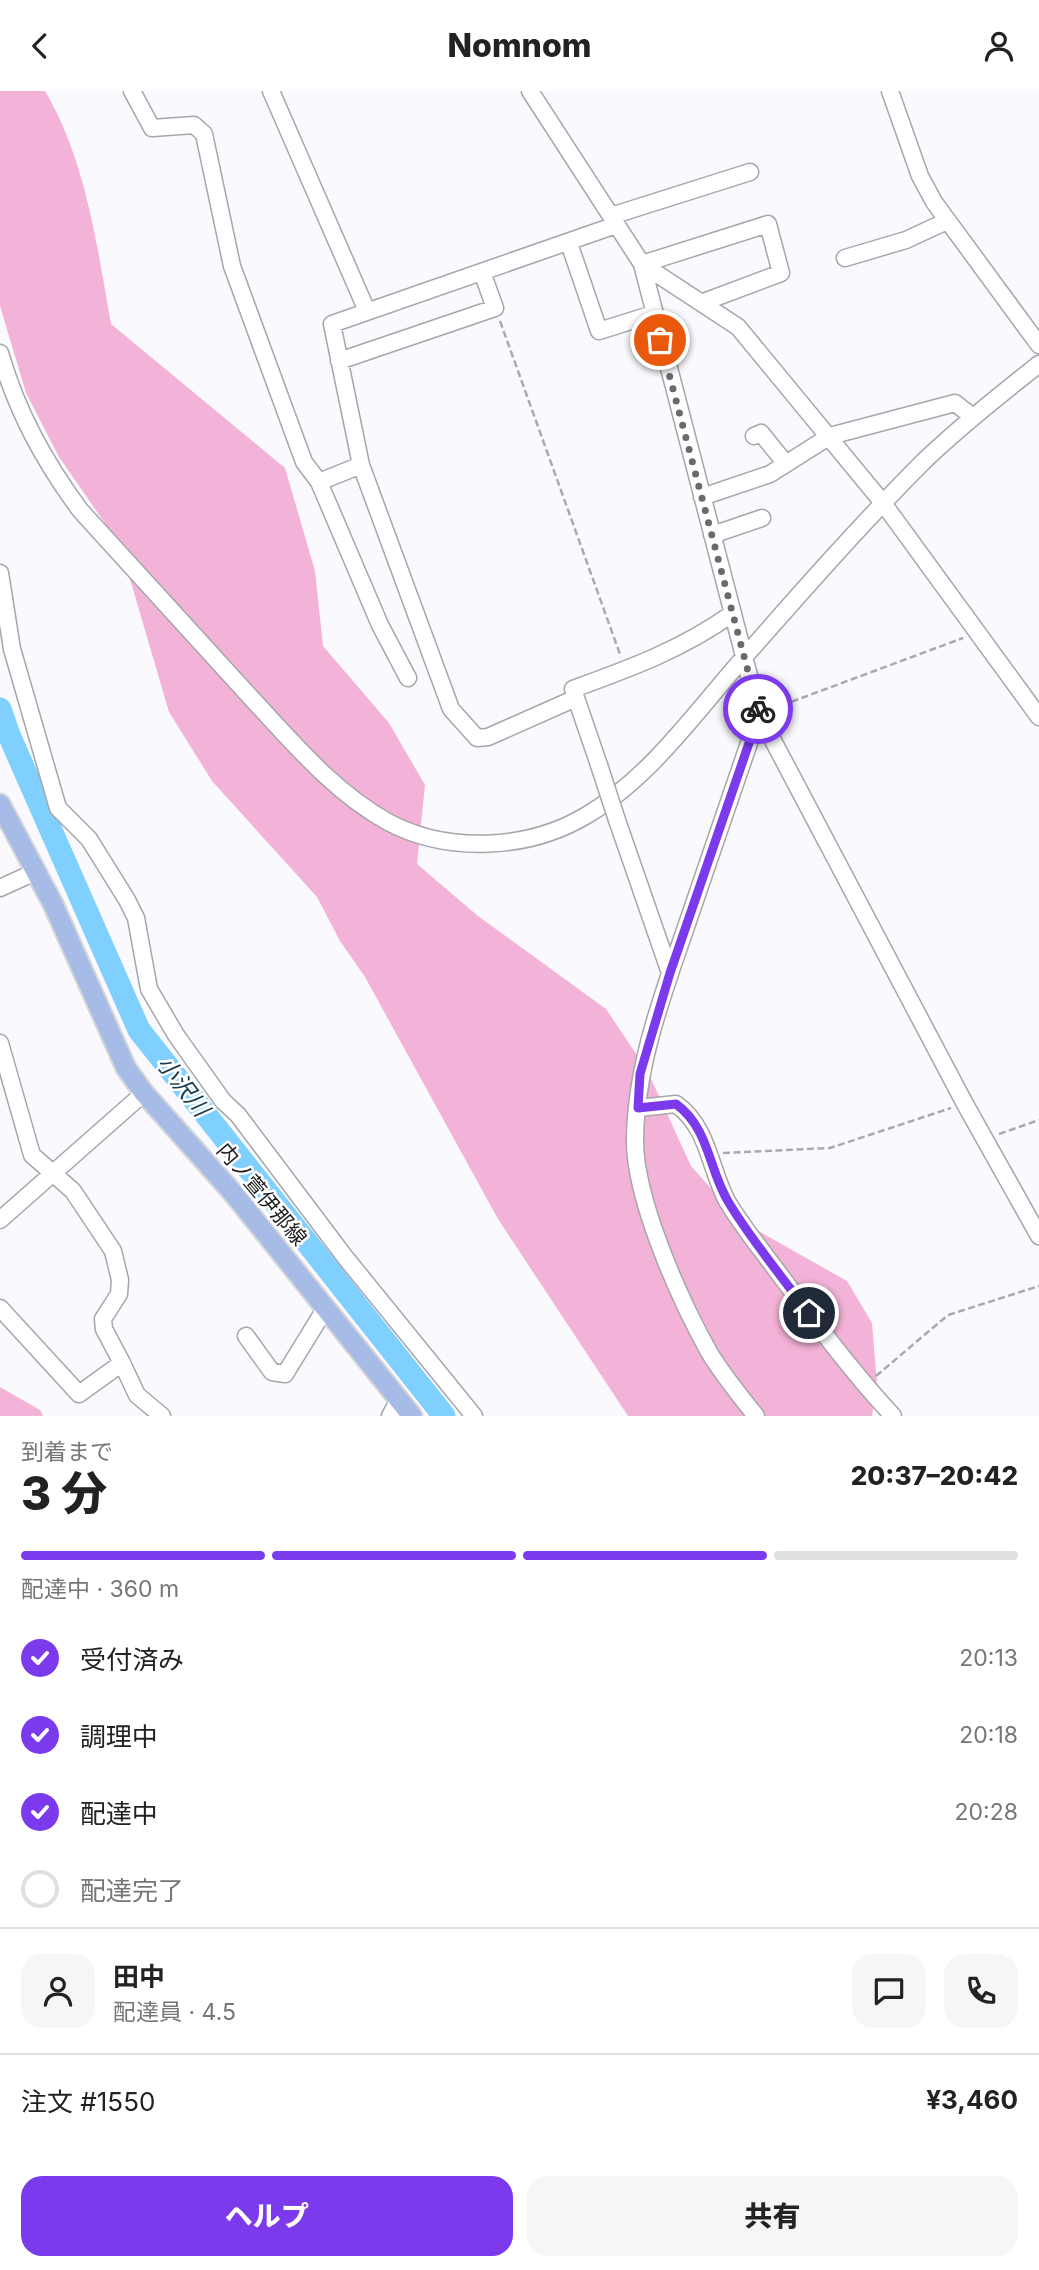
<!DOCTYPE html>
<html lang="ja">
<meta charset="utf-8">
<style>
body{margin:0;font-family:Inter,"Noto Sans JP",sans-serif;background:#f6f6f6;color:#222;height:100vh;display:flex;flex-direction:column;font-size:26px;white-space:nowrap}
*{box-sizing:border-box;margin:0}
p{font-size:23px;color:#767676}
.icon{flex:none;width:38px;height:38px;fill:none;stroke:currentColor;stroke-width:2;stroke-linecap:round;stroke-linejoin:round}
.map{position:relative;height:1325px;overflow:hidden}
.side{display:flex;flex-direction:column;background:#fff;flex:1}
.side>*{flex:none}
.pin{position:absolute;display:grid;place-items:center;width:60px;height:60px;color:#fff;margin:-30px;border:4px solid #fff;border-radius:50%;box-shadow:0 2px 7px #0007}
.courier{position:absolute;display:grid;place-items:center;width:70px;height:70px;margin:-35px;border:5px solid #7c3aed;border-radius:50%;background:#fff;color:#222;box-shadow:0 2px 9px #0007}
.head em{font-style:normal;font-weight:800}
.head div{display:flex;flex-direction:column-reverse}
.head{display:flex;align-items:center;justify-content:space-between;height:119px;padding:0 21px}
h1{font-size:46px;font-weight:800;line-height:52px}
.bar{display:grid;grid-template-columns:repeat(4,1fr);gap:10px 7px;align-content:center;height:84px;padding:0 21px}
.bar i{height:9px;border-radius:5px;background:#e0e0e0}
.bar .selected{background:#7c3aed}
.bar p{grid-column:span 4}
.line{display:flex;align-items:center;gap:18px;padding:0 21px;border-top:2px solid #e0e0e0}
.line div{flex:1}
.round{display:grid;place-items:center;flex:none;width:74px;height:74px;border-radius:21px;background:#f6f6f6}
ol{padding:0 21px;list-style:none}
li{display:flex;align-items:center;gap:21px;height:77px}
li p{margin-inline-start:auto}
li .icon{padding:7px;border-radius:50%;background:#7c3aed;color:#fff;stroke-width:4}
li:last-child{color:#767676}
li i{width:38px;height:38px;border:4px solid #e0e0e0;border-radius:50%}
.cta{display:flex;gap:14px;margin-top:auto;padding:14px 21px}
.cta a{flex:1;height:80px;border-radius:21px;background:#7c3aed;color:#fff;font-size:28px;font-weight:800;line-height:80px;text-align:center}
.cta a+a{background:#f6f6f6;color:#222}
header{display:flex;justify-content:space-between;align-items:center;height:91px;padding:0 21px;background:#fff;font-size:32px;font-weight:800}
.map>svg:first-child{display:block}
</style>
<header><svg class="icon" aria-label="back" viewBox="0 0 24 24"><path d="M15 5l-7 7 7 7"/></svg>Nomnom<svg class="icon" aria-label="person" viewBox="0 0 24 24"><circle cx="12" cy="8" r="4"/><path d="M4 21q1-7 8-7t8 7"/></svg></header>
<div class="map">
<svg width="1039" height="1325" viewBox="0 0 1039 1325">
<rect width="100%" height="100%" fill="#fafafe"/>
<!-- green -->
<path fill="#f3b2d7" d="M0 0H45C86 69 97 155 111 233L285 377 315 480 323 555 389 632 425 694 417 773 478 825 606 918 647 979 691 1075 739 1129 847 1190 872 1232 877 1293 872 1325H628L498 1128 365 886 340 850 317 806 212 690 169 621 120 454 59 366 26 302 0 215Z
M0 1296 40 1319 43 1325H0Z"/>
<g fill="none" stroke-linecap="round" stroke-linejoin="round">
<!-- river -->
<path stroke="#7fd0fe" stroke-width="23" d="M0 618 9 644 139 939 444 1325"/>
<defs>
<path id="minor" d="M132 0 152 37 194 34 204 43 232 175 304 371 319 391 361 374
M271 0 367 220
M530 0 642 173 738 236 883 412 1039 626
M890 0 920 85 934 111 1039 254
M611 125 750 81
M569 152 599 240 653 223
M845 167 906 149 947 130
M642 173 759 623 965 1013 1039 1145
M642 173 768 133 781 182 701 212
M0 262C17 321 44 370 80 419 139 483 196 547 254 610 295 654 335 702 388 731 448 763 529 759 587 724 651 686 697 619 746 564 804 498 863 431 925 369 961 335 1000 304 1039 273
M339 270 495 217 482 181
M754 345 761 342 786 373
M319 391 380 534 408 587
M702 406 770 383 830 345 955 312 973 326
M712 444 762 427
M0 482 12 558 58 717 89 748 127 809 136 827 149 898 176 944 223 1010 238 1024 345 1166 474 1325
M576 607 488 646 477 647 451 618 361 374 332 233 616 134
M599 674 573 598C631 577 683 558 733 522
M617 729 670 882
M0 797 35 781
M0 952 32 1064 73 1100 113 1160 120 1189 119 1203 103 1228 104 1238 122 1272
M638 1017 676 1013C709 1037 709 1076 727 1110 743 1137 764 1162 783 1188 818 1235 853 1282 893 1325
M0 1129 144 1002
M0 1217 79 1303 122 1272 137 1304 162 1325
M246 1245 272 1281 285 1283 325 1218
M390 1325 399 1309
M756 1325C740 1305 722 1283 709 1261 680 1209 634 1107 635 1048 636 973 663 903 687 833 711 763 735 693 759 623"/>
<path id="major" d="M0 713 53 813 126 977 144 1002 233 1102 412 1325"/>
</defs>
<!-- minor casing -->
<use href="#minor" stroke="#a6a6ab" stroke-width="19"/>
<!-- major casing -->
<use href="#major" stroke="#d6d6d7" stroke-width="23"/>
<!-- path -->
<path stroke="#aaaaad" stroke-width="2.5" stroke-dasharray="7 3.5" stroke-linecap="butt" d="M500 230 621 566
M772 618 963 547
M999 1043 1039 1029
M723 1062 830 1057 951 1017
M876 1285 948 1224 1039 1195"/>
<!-- minor -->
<use href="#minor" stroke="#fff" stroke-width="16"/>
<!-- major -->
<use href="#major" stroke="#a6bce7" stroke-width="19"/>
<defs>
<path id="minor-bridge" d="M599 674 617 729"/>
</defs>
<!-- minor-bridge casing -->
<use href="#minor-bridge" stroke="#a6a6ab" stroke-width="19" stroke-linecap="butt"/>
<!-- minor-bridge -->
<use href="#minor-bridge" stroke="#fff" stroke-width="16"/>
</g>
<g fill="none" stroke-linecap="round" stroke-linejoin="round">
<!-- done -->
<path stroke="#6a6a6d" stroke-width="7" stroke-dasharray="0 12.6" d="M660 249 758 618"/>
<!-- route -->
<path stroke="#7c3aed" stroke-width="9" d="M758 618 759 623 670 882 640 983 638 1017 676 1013C710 1038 708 1078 729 1112 752 1150 782 1186 809 1222"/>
</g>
<g text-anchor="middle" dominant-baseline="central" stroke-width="5" stroke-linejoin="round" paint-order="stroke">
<!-- street labels -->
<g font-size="21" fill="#1d1d1f" stroke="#fff">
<text transform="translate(262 1103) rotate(50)">内ノ萱伊那線</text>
</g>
<!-- water labels -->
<g font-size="23" font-style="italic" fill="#173b4e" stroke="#fff">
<text transform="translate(183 995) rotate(52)">小沢川</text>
</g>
</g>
</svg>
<div class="pin" style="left:660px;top:249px;background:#ea580c"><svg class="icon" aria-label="bag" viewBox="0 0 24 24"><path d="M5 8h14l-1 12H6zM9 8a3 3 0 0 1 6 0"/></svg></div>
<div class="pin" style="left:809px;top:1222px;background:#1f2937"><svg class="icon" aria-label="home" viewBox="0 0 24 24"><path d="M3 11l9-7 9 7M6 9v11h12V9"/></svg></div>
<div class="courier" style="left:758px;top:618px"><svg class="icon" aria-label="bike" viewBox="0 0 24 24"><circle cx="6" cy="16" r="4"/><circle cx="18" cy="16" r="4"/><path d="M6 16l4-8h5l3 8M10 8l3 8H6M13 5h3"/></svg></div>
</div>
<section class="side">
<div class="head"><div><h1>3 分</h1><p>到着まで</p></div><em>20:37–20:42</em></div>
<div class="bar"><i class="selected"></i><i class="selected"></i><i class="selected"></i><i></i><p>配達中 · 360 m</p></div>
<ol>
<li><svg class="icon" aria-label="check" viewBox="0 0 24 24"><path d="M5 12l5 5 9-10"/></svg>受付済み<p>20:13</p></li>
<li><svg class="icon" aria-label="check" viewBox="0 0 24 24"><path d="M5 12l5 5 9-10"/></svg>調理中<p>20:18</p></li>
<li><svg class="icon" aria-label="check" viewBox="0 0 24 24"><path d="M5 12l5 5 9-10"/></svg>配達中<p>20:28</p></li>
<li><i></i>配達完了</li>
</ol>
<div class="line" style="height:126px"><a class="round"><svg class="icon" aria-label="person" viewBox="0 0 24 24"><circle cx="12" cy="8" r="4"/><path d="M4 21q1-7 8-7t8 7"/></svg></a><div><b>田中</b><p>配達員 · 4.5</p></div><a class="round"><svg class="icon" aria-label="chat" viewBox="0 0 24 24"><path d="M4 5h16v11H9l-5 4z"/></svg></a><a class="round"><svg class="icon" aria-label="phone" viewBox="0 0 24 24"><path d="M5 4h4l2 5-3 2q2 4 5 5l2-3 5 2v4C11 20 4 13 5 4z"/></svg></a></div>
<div class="line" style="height:91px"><div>注文 #1550</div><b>¥3,460</b></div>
<div class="cta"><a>ヘルプ</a><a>共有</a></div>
</section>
